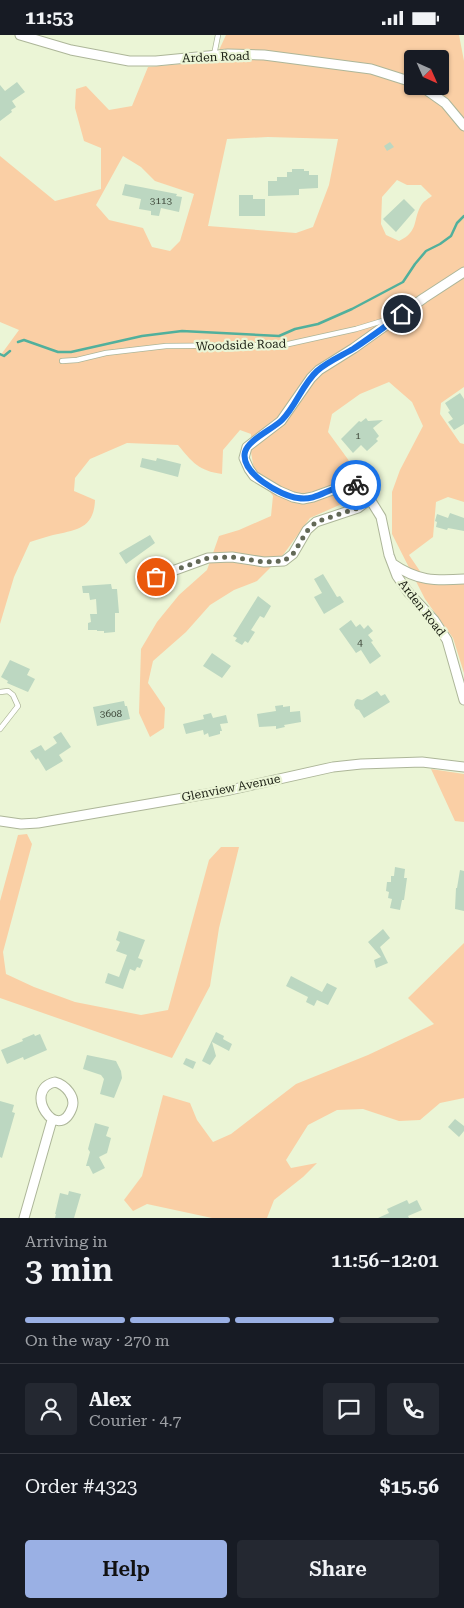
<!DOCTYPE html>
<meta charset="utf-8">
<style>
body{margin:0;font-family:"Roboto Serif",serif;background:#242831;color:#f1f3f6;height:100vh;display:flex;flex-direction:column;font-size:19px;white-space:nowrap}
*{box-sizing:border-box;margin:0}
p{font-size:16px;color:#9ea1a6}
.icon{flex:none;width:28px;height:28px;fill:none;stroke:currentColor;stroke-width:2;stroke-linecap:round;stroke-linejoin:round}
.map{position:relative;height:1183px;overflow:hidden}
.sheet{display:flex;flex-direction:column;background:#171b24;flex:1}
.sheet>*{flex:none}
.needle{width:32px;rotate:135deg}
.buttons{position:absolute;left:404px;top:15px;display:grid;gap:10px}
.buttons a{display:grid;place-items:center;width:45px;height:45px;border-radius:5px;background:#171b24;box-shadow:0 1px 4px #0004;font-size:25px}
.pin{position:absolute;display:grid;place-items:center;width:42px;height:42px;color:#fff;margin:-21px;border:2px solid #fff;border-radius:50%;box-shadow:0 1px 5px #0007}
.courier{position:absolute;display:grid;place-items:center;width:50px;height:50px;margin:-25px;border:4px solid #1a73e8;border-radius:50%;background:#fff;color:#222;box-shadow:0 1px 6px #0007}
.summary em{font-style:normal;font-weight:600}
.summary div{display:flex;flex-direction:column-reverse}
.summary{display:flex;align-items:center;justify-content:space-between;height:85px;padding:0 25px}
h1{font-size:32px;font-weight:600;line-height:38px}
.bar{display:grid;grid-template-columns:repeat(4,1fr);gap:8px 5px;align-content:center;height:60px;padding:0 25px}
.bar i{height:6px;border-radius:4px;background:#363941}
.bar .selected{background:#9ab0e4}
.bar p{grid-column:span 4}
.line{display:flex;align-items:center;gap:12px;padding:0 25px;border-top:1px solid #363941}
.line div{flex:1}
.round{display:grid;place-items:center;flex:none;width:52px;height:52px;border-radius:5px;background:#242831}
.action{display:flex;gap:10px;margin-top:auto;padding:10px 25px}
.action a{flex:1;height:58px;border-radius:5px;background:#9ab0e4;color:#111;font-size:20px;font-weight:600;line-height:58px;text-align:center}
.action a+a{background:#242831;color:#f1f3f6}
.status{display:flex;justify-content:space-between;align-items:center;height:35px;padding:0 25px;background:#171b24;direction:ltr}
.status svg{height:14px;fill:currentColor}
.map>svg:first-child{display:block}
</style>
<div class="status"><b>11:53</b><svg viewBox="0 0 49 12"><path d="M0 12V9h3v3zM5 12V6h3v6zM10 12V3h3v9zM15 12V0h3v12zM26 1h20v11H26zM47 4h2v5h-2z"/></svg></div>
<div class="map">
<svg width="464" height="1183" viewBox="0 0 464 1183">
<rect width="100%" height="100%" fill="#ebf5d6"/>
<!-- green -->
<path fill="#facfa5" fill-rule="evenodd" d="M226 0H459L464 26V352L441 368 440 379 460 408 464 409V467L448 462 436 467 433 502 409 520 424 542 464 540V638L453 603 425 564 392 499V457L400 435 423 391 412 367 389 347 360 359 332 379 328 397 366 449 353 464 310 483 283 520 257 546 234 555 210 570 186 597 153 626 148 648 165 673 164 693 150 702 139 678 141 614 157 587 179 560 207 535 219 501 239 495 271 481 273 461 254 435 251 417V399L240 395 223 415 222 439C199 436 192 427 178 410L127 408 90 424 75 443 74 456 95 465C94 494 76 495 53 500 45 502 37 505 30 507L14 542 0 589V321L19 295 0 287V121L55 166 101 154V113L84 106 75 73 76 54 86 51 109 75 132 71 148 32 214 26ZM412 24H440V51H412ZM268 102 338 104 329 150 313 192 296 198 208 191 227 104ZM123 121 141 132 155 146 194 159 180 206 170 216 152 212 143 193 109 185 96 170ZM397 145 407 150H421L432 161C429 163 424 166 422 169 412 184 420 196 399 206L386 200 381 189 382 162Z
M431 734 464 739V787L455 786Z
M27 799 32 809 3 917 6 939 34 952 75 967 141 980 168 975 209 825 221 812H239L219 893 210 951 172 1023 0 963V866L18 800Z
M464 908V1063L440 1068 420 1085 399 1086 363 1074 337 1075 308 1090 286 1125 291 1133 317 1128 303 1142 274 1165 267 1183H212L147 1169 133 1176 124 1165 142 1141 163 1060 190 1068 197 1085 213 1107 231 1099 296 1049 368 1020 434 989 408 963Z"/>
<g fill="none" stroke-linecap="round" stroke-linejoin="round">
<!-- stream -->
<path stroke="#51b09c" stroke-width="2.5" d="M18 307 24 305 58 317H71L142 301 182 296 279 301 295 294 318 289 352 274 403 247 415 229 426 216 440 209 451 201 457 188 464 181
M0 319 4 321 10 316"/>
</g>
<!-- building -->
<path fill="#bcd7c1" d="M17 47 25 57 12 66 16 72 11 75 12 77 0 86V50L5 56Z
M390 107 394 112 387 116 384 111Z
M292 134H304V136H309V140H318V153L299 154V160L268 161V146H277V142H287V137H292Z
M125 149 177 159 176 161 182 162 179 177 161 173 159 181 151 180V176L139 174 141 164 122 160Z
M239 160H253V164H265V181H239Z
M404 164 415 175 396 197 383 184Z
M460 358 464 364V389L454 395 448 387 453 384 448 377 450 376 445 368Z
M366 383 368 386 383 385 373 393 379 401 376 404 378 406 367 416 361 410 353 418 341 404 359 386 361 387Z
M142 423 156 426 157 423 181 429 178 442 140 432Z
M450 478 464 483V496L448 493 447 495 436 492 437 487 435 486 437 479 448 483Z
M150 500 155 508 126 529 119 518Z
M323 539 337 562 340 561 344 567 324 579 314 562 322 558 314 544Z
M111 549 112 554H117L119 578H115V597L104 598V596H97V595H88V588L91 587 90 579H97L96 564 90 565 89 558H83L82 551Z
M258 561 271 571 264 583 260 581 251 595 255 597 248 608 245 606 242 610 235 606 237 603 233 601Z
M351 585 356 592 360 589 364 594 368 590 373 596 368 600 373 606 371 607 381 621 370 629 361 615 356 618 339 594Z
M212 618 231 631 222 643 203 631Z
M10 625 30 634 27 640 35 644 28 657 7 648 8 646 1 642Z
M377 656 381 661 385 659 390 667 364 683 359 675 356 674 354 670 355 666 357 664 362 665Z
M124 666 125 671H127L130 684 97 691 93 672Z
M283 670V672L290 671V677L300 676 301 687 284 690 285 692 276 694V691L259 692 257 679 276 676 275 671Z
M211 678 213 683 226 680 228 688 220 689 222 696H220V699L209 702 208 698 204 700 203 695 186 699 183 689 204 684 203 680Z
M61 697 71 712 59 720 63 726 46 736 38 723 36 725 30 716 41 710 45 716 57 708 53 702Z
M395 832 405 834 404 843H407L404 865H402L400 875 390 873 392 864 388 863 389 857 386 856 387 847H391V841H394Z
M460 835 464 836V876L455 874 456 853H457Z
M383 894 390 903 380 912 388 928 376 933 374 925 381 922 368 907Z
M119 896 145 905 138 923 143 925 140 933 137 932 135 936 130 934 123 954 105 948 108 938 119 942 127 920 116 916 120 907 116 905Z
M291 941 322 957 327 948 337 953 328 970 317 965 314 971 306 967 308 962 286 951Z
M216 997 224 1001 223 1004 232 1009 229 1016 212 1007 216 1021 210 1030 202 1026Z
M34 999 35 1001 40 999 47 1015 24 1025 23 1022 7 1029 1 1015 18 1008 23 1006 22 1004Z
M87 1020 116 1026 121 1036 122 1043 114 1063 100 1059 104 1044 101 1040 83 1034Z
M186 1023 196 1027 193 1034 183 1029Z
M0 1066 14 1070 12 1077 15 1078 2 1123 0 1122Z
M455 1084 464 1091V1096L459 1102 448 1092Z
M95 1088 109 1092 106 1101 111 1103 107 1118 99 1122 105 1133 93 1139 89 1131H86L90 1117 88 1114Z
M69 1156 81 1159 74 1183H55L56 1179H55L60 1158 68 1160Z
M407 1165 409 1169 417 1165 422 1175 408 1181 409 1183H378L389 1178 387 1174Z"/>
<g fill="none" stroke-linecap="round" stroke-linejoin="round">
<defs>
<path id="service" d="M214 20 218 0
M62 326 77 325 106 318 166 311 284 310 356 294 392 283
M0 657 8 656 13 660 18 671 0 694"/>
<path id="minor" d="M20 0 71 15 129 26H156L228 19 264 20 371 34 412 47
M421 51 445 68 464 91
M464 237 424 263 354 313 319 335 311 343 281 386 247 412 244 423 249 434 254 441 279 456 293 462 303 464 313 462 346 450H355L363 453 381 482 389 520 397 541 408 557 434 585 447 605 464 665
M393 529C417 546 435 546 464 544
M156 542 208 523 232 522 264 527 284 526 293 519 307 495 316 487 358 473 370 464
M0 786 21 789 38 788 230 755 333 732 361 729 422 727 464 732
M55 1047C66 1050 76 1062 72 1073 58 1110 21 1055 55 1047Z
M24 1183 52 1085"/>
</defs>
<!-- service casing -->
<use href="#service" stroke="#adb699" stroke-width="6"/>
<!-- minor casing -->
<use href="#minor" stroke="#adb699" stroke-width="11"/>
<!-- service -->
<use href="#service" stroke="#fff" stroke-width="4.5"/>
<!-- minor -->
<use href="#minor" stroke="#fff" stroke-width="9"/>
</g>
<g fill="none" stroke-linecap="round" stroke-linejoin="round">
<!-- done -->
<path stroke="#636957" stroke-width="5" stroke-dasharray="0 9" d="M156 542 208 523 232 522 264 527 284 526 293 519 307 496 316 487 358 473 370 464 363 453 356 450"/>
<!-- route -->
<path stroke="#1a73e8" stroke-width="6" d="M356 450C332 448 319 467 298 463 281 461 240 438 245 417 248 405 273 394 282 385 296 371 302 350 317 336 327 327 341 321 353 314 370 303 386 291 402 279"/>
</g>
<g text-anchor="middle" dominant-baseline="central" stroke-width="4.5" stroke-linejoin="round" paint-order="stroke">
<!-- number labels -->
<g font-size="10" fill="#424c3e">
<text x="161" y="165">3113</text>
<text x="358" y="400">1</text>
<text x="360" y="607">4</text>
<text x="111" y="678">3608</text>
</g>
<!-- street labels -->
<g font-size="12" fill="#1a1e13" stroke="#ebf5d6">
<text transform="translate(216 22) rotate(-2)">Arden Road</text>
<text transform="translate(241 310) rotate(-2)">Woodside Road</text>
<text transform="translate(422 573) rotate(52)">Arden Road</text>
<text transform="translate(231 753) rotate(-11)">Glenview Avenue</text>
</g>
</g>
</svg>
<div class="buttons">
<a><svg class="needle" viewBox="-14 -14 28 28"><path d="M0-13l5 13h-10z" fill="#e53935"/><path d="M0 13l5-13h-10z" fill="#9ea1a6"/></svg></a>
</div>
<div class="pin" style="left:156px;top:542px;background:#ea580c"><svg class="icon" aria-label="bag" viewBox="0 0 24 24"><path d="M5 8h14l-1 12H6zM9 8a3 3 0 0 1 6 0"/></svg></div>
<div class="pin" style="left:402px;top:279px;background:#1f2937"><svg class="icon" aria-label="home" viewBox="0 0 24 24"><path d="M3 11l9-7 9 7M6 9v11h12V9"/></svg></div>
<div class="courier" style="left:356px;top:450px"><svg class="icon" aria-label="bike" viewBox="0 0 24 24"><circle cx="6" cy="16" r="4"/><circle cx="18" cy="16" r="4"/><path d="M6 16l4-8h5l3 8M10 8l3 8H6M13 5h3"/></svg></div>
</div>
<section class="sheet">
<div class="summary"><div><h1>3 min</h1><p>Arriving in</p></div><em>11:56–12:01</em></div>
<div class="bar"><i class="selected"></i><i class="selected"></i><i class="selected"></i><i></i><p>On the way · 270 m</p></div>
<div class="line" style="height:90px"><a class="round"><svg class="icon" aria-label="person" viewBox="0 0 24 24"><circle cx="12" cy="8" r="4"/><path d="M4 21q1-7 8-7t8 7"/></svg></a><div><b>Alex</b><p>Courier · 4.7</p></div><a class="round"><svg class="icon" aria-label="chat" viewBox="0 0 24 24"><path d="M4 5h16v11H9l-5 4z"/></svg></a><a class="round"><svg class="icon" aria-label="phone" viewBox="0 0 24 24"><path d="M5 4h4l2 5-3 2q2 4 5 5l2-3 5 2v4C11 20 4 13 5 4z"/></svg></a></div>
<div class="line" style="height:65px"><div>Order #4323</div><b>$15.56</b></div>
<div class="action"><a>Help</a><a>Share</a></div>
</section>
